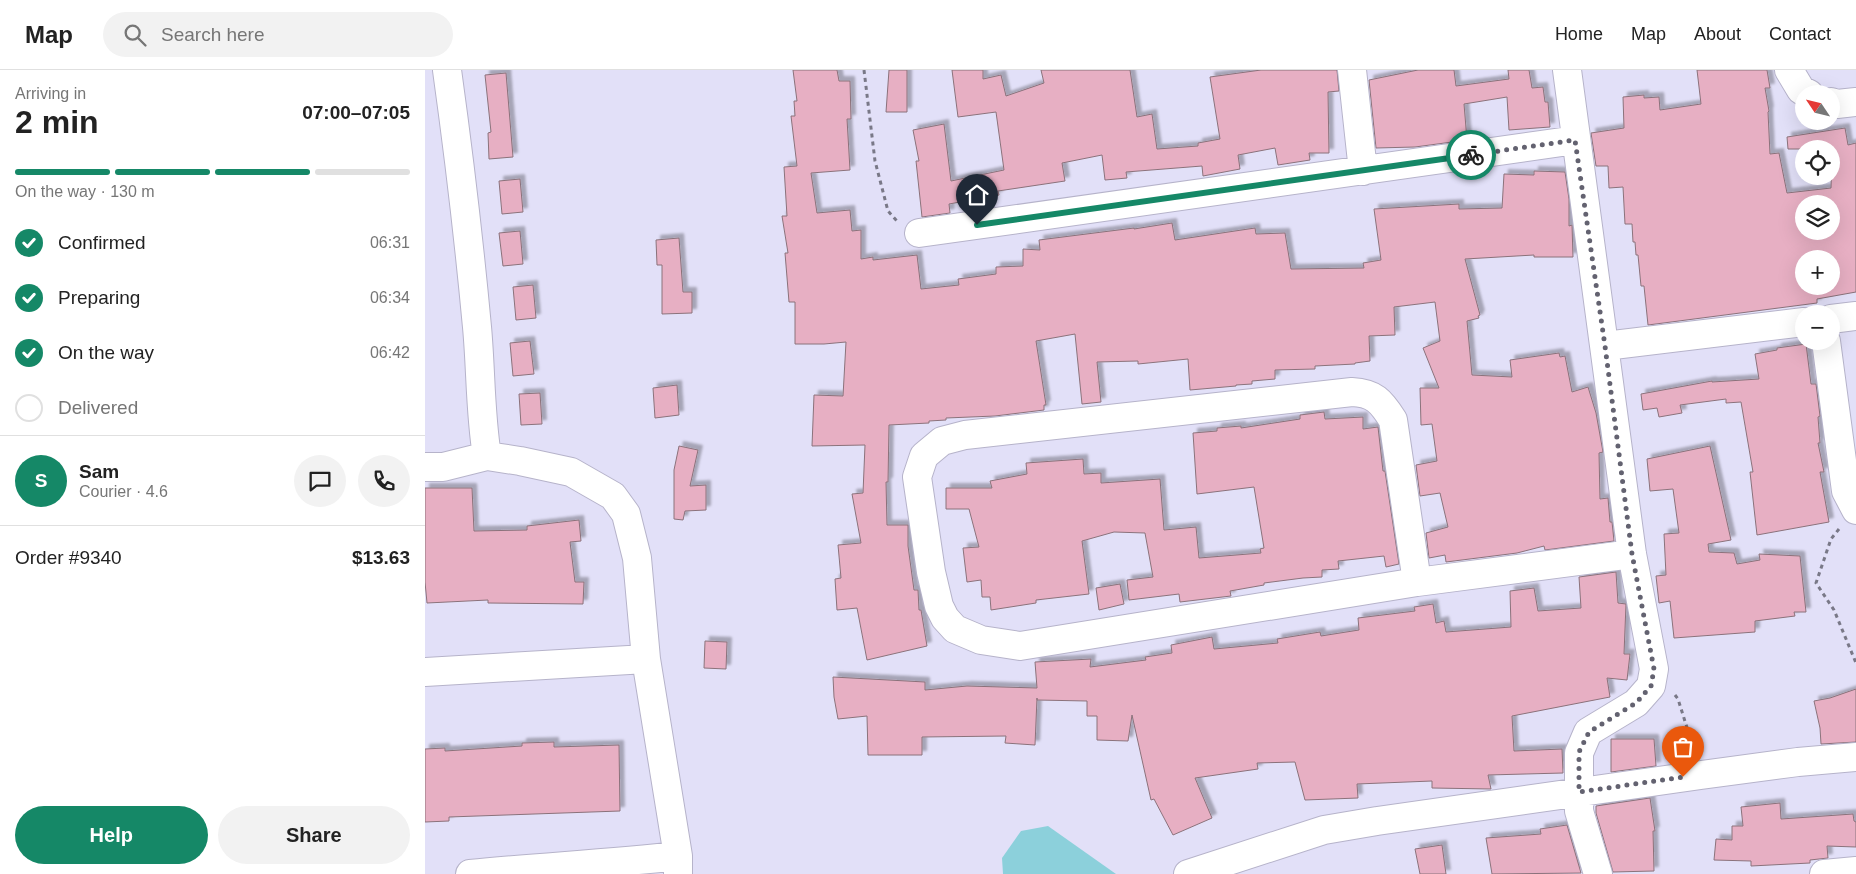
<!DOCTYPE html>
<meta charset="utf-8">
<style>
body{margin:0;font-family:Arial,sans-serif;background:#f2f2f2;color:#222;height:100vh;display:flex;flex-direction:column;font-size:19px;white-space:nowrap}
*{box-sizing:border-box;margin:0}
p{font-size:16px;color:#767676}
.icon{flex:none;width:28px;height:28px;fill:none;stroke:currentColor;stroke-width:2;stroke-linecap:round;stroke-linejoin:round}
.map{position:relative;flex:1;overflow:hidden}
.drawer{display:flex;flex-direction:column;background:#fff;width:425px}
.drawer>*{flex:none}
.needle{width:32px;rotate:305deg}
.tools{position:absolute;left:1370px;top:15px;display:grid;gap:10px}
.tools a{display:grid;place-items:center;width:45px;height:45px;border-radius:50%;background:#fff;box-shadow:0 5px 20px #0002;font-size:25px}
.pin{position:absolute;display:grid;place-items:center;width:42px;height:42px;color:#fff;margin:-51px -21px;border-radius:50% 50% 50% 0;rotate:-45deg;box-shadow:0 0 5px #0007}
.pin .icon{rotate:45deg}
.courier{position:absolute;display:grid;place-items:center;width:50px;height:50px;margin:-25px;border:4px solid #158867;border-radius:50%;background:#fff;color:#222;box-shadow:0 1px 6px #0007}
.overview em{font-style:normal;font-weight:600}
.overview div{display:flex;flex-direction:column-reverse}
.overview{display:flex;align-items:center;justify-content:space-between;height:85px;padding:0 15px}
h1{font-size:32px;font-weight:600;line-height:38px}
.bar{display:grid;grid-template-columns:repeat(4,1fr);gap:8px 5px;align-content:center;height:60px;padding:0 15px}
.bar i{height:6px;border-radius:4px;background:#e0e0e0}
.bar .current{background:#158867}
.bar p{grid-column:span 4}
.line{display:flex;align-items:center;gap:12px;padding:0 15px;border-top:1px solid #e0e0e0}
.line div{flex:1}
.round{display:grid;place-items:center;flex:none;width:52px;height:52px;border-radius:26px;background:#f2f2f2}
ol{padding:0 15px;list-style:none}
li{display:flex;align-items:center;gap:15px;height:55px}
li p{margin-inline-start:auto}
li .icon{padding:5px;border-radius:50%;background:#158867;color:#fff;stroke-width:4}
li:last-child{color:#767676}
li i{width:28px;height:28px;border:2px solid #e0e0e0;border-radius:50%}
.action{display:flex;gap:10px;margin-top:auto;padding:10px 15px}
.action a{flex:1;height:58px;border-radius:30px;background:#158867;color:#fff;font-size:20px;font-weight:600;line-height:58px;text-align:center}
.action a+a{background:#f2f2f2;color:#222}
header{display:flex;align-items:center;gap:30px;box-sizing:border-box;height:70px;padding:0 25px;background:#fff;border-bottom:1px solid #e0e0e0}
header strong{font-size:24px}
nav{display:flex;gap:28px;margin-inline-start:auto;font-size:18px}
.search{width:350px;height:45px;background:#f2f2f2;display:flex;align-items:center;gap:12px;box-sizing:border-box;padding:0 18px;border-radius:28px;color:#767676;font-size:19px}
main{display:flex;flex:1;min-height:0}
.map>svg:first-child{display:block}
</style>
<header>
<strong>Map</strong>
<div class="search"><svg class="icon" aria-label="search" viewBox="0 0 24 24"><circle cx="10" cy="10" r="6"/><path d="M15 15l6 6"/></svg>Search here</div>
<nav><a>Home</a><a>Map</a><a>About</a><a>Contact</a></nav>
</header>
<main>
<section class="drawer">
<div class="overview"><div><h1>2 min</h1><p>Arriving in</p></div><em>07:00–07:05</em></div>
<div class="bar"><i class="current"></i><i class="current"></i><i class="current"></i><i></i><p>On the way · 130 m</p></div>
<ol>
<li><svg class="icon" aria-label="check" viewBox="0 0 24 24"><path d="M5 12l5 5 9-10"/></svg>Confirmed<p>06:31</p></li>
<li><svg class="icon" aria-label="check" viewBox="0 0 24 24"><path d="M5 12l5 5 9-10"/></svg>Preparing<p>06:34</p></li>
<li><svg class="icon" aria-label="check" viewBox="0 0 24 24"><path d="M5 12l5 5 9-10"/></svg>On the way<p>06:42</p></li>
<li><i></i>Delivered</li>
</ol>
<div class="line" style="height:90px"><b class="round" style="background:#158867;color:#fff">S</b><div><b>Sam</b><p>Courier · 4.6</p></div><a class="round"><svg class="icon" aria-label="chat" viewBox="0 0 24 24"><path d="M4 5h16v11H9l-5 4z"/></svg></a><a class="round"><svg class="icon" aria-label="phone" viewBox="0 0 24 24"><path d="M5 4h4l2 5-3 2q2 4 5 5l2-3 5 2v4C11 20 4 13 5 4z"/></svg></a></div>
<div class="line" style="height:65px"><div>Order #9340</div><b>$13.63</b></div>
<div class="action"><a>Help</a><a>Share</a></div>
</section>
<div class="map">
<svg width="1431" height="804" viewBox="0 0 1431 804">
<defs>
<filter id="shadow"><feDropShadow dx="4.5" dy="-4.5" stdDeviation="1" flood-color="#0004"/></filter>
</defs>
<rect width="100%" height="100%" fill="#e2e0f8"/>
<!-- water -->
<path fill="#8cd0db" d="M623 756 691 804H578L577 788 596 761Z"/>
<!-- building -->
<path fill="#e7afc3" stroke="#8b727b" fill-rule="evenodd" filter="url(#shadow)" d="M368 0H412L414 11H425L426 49H422L425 100 386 103 392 143 425 140 427 161 436 160V189L448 187V190L492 185 496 219 534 215 533 209 571 204V197L598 196V179L615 180 614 170 709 158V159L747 153 750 170 830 158 831 164 860 163 866 199 939 198 938 193 956 190 949 139 1034 134V139L1077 138 1079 104 1109 105V101L1140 102 1144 129V156L1147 155 1148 187H1109V185L1040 189 1055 245 1053 246 1054 248 1042 251 1047 305 1087 307 1085 290 1134 283 1135 287 1140 286 1147 322 1163 317 1171 343 1178 382 1174 383 1175 429 1183 428 1185 452H1187L1189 471 1120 480 1119 476 1092 483 1021 492 1020 485 1004 488 1001 463 1023 457 1015 423 995 426 991 395 1012 391 1007 354 996 355 995 318H1014L998 278 1015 271 1010 232 969 237 970 265 944 266 945 291 930 293V294L890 296V299L850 300V309L827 311V314L811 315V316L765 320 763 289 713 294V291L672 292 676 332 657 334 650 264 611 271 621 335H619V340L570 346 521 348V350L504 351V353L464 355 463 412H461L462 455H483V476L489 520H493L494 540H496L502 576 442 590 432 538 412 540 410 509 416 508 413 475 436 473 427 424 438 423 440 375 387 376 389 325 418 326 421 272 399 274H370V232H364L360 183H363L357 146H362L359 97 372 96 366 46H370L369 31H372Z
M464 0H482V42H461Z
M527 0H558V9L576 5 581 26 619 13 616 0H705L712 47 727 44 732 79 773 76V73L795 69 785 7 836 0H912L914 21 903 22 904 83H884L885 90 853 95 850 78 813 85 815 99 778 106 777 96 701 102 702 108 680 110 677 85 637 93 640 111 573 121 574 125 524 134 525 143 497 147 491 91H494L488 60 519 54 526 111 579 100 571 42 533 47Z
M993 0H1029L1031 16 1084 9 1083 0H1104L1107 18 1118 17 1120 32H1123L1125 57 1084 60 1082 27 1039 34 1042 70 990 77 951 78 944 10Z
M1272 0H1342L1345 18H1340L1344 41 1343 42 1345 84 1354 83 1362 123 1406 118 1407 79H1363L1362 67 1420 58 1423 75 1431 73V222L1392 229V233L1223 255 1219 216H1216L1213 185H1211L1210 172H1208L1207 154H1200L1198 117 1184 118 1183 96H1171L1166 63 1199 58 1198 27 1219 25V28L1234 27 1235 40 1276 34ZM1379 134H1406V161H1379ZM1379 189H1406V216H1379Z
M81 3 88 87 64 89 63 63 66 62 60 5Z
M95 109 98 142 77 144 74 111Z
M95 161 98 194 78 196 74 163Z
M254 168 258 222H267V243L237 244V195H232L231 170Z
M108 215 111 248 91 250 88 217Z
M105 271 109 304 88 306 85 273Z
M1381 274 1386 314H1391L1395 346 1393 347 1395 373H1393L1399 402H1395L1404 452 1332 465 1325 402H1328L1316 332 1301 333V329L1255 335 1257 343 1234 347 1232 338 1218 340 1216 324 1287 311V312L1334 309 1330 284 1352 280V278Z
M252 315 254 345 230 348 228 318Z
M115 323 117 354 96 355 94 324Z
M899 342 900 349 938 347V359L953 357 958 401H960L974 494 961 497 959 486 913 491 914 499 897 500V507L878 508 839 513V515L805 521 806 526 755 532 754 524 704 530 702 510 728 507 720 463 689 462 657 471 664 524 611 530V533L566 540 565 527H557L556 510 542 512 538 478 554 477 544 439H521V418H567L565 411 602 404 601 393 658 389 659 404 676 403V413L735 409 739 460 771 457 774 488 836 483 835 479 839 478 829 417 772 424 768 363 792 361V358L816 356V358L875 349V345Z
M254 376 273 380 265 416 281 415V440L260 441 258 450 249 449V400Z
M1285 376 1306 470 1283 474 1284 482 1309 483 1312 494 1335 490 1334 484 1375 486 1381 542H1369L1370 546 1330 551V562L1249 568 1245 531 1234 533 1231 506 1241 505 1239 464 1254 463 1248 419 1225 421 1222 389Z
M0 418H47L49 461 102 460V456L154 450 156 471 145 472 150 512H159L158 534 63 533V530L2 533 0 512Z
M1191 502 1193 533 1201 534 1199 584H1205L1202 610 1182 608 1185 627 1087 646 1089 681 1137 679 1138 703 1063 705 1066 719 1007 718V711L932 714 933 728 880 730 870 692 832 693 833 699 770 708 787 748 748 765 729 729 726 730 707 645 703 671 672 670V646H662V631L612 630V628L610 675 580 673 581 666 497 667V685H443L442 646 413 649 409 627 408 607 500 612V620L542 616 612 618 610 592 666 589 665 597 721 590 720 587 747 583 746 575 787 567 789 579 853 573 852 569 895 562 896 566 934 560 933 548 990 541 989 537 1008 534 1011 553 1019 551 1021 562 1086 557 1085 521 1109 518 1113 541 1156 538 1154 507Z
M695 514 699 534 674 540 671 518Z
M280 571 302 572 301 599 279 598Z
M1431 619V672L1396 674 1395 658 1389 631 1405 628Z
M1186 669H1229L1231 696 1186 702Z
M129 672V677L194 675 195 741 24 747V751L0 752V679L20 678V681L97 676V673Z
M1225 728 1230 761H1228L1229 801 1188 802 1171 743V736Z
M1355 733 1356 749 1428 744 1429 751 1431 752V777L1402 776 1403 788 1385 790V793L1326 796V791L1289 790 1291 769 1307 770V756H1318L1316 737Z
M1142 755 1156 803 1067 804 1061 768 1116 764 1115 759Z
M1017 775 1021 804H995L990 779Z"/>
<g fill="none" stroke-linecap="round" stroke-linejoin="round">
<defs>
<path id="minor" d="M22 0C34 86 44 171 52 257 56 300 55 343 62 386L95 391 146 402 188 426 201 444 212 488 221 589 253 786V804
M927 0 938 101
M1142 0 1207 484 1229 599 1226 616 1211 633 1163 662 1154 683V741L1173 804
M1364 0 1376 20 1384 24
M1406 32 1412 34 1431 32
M494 163 1151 70
M1406 249 1431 246
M1401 271 1421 421 1431 440
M1180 276 1379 252
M0 397H18L62 386
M992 512 968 350C956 331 949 323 927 322L540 365 517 371 499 386 492 407 506 502 514 536 520 548 530 559 556 570 595 576 992 512 1207 484
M0 602 221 589
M45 804C114 797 183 794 253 786
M763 804 899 760 952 751 1276 705 1373 692 1431 687
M1399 804 1431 801"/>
</defs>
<!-- minor casing -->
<use href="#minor" stroke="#b6b3ca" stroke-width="30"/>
<!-- path -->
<path stroke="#797887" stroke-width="3" stroke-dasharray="4 4" stroke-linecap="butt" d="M439 0 450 91 463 141 472 151
M1414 459 1406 469 1391 513 1409 540 1431 593
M1250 625 1253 629 1269 680"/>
<!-- minor -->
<use href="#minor" stroke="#fff" stroke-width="28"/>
</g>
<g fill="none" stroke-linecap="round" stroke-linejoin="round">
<!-- done -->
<path stroke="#636270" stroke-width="5" stroke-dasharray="0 9" d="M1046 85 1150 70 1180 276 1207 484 1229 599 1226 616 1211 633 1164 662 1154 682V722L1258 707"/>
<!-- route -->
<path stroke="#158867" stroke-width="6" d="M552 155 1046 85"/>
</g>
</svg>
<div class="tools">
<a><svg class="needle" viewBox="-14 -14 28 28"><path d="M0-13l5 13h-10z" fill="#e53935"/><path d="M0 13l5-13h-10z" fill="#767676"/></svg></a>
<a><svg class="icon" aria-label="locate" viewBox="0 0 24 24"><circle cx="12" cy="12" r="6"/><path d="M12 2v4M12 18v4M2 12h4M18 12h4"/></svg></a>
<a><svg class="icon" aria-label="layers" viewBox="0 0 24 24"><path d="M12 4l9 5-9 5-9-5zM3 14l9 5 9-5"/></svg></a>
<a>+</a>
<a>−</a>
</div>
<div class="pin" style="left:1258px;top:707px;background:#ea580c"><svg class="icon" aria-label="bag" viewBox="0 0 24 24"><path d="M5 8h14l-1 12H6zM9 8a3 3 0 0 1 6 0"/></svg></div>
<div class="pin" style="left:552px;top:155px;background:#1f2937"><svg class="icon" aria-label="home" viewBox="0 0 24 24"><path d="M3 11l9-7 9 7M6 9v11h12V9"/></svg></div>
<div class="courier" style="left:1046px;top:85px"><svg class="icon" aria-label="bike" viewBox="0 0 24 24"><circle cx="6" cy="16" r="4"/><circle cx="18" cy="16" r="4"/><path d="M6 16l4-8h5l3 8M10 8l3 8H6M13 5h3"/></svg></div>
</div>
</main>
